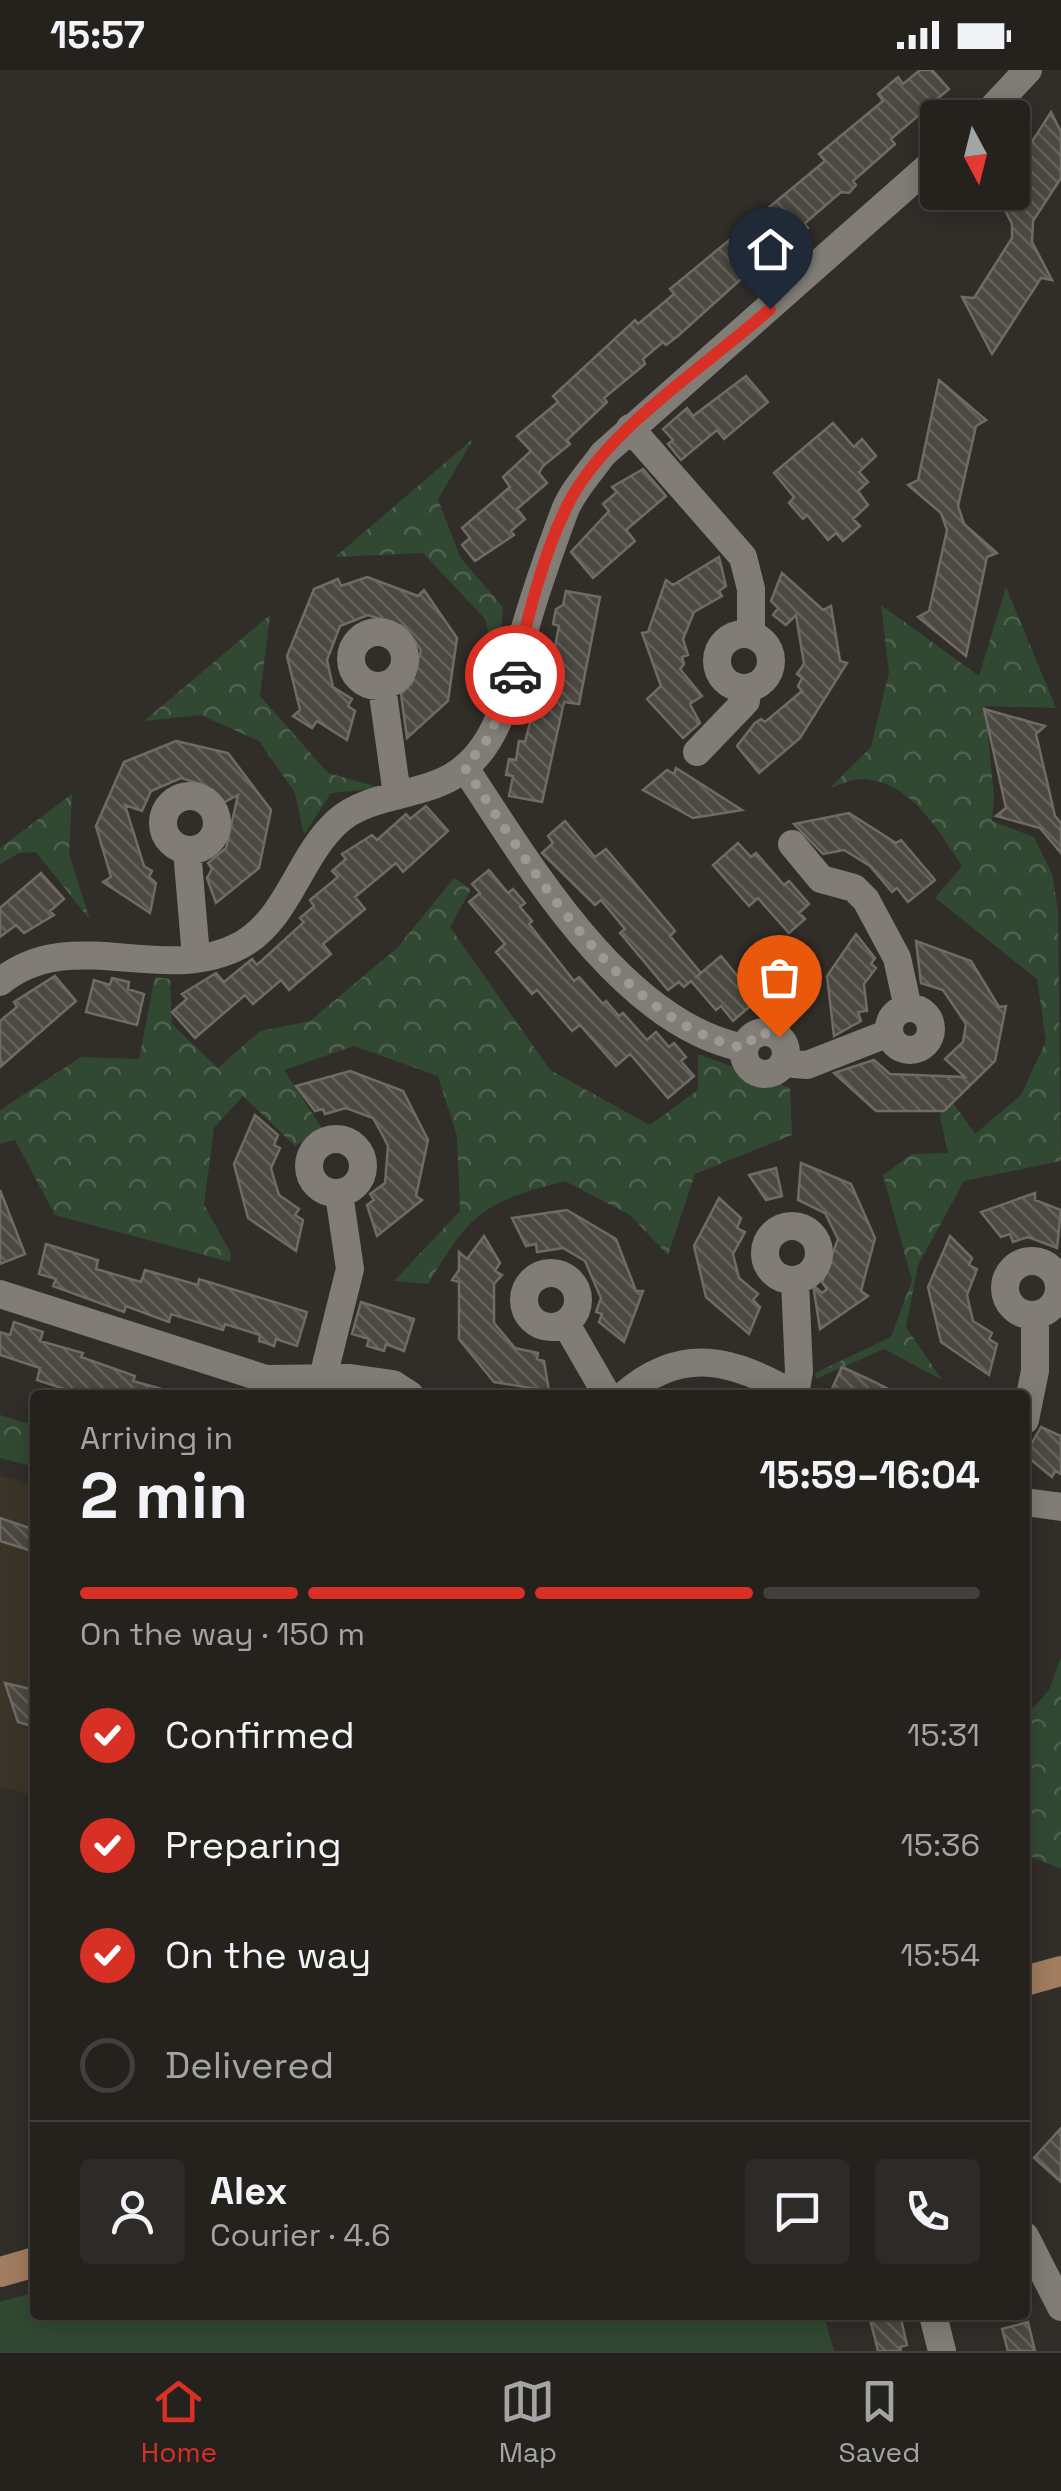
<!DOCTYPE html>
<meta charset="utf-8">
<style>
body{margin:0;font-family:"Space Grotesk",sans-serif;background:#2d2a27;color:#f1f3f6;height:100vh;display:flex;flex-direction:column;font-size:38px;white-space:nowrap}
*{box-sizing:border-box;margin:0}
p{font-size:32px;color:#a3a4a4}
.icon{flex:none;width:55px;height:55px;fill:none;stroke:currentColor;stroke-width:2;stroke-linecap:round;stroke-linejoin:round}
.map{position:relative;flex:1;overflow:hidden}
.sheet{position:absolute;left:30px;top:1320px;width:1000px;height:930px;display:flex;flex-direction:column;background:#25221e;border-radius:10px;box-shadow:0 5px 25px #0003,0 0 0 2px #423f3c}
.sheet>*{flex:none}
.needle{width:65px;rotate:173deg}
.buttons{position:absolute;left:920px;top:30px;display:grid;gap:20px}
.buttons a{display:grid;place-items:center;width:110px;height:110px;border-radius:10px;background:#25221e;box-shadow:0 5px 25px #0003,0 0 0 2px #423f3c;font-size:50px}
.pin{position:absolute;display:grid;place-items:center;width:85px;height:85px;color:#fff;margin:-102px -42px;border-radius:50% 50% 50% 0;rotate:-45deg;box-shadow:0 0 10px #0007}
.pin .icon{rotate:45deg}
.courier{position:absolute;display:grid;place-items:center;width:100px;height:100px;margin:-50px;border:8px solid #d93025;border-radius:50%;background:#fff;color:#222;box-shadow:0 2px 12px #0007}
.head em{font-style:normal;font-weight:700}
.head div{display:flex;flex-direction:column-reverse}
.head{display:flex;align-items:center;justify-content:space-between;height:170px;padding:0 50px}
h1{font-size:65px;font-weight:700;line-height:75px}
.bar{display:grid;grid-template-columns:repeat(4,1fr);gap:15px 10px;align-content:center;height:120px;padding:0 50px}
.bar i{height:12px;border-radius:8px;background:#423f3c}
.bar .selected{background:#d93025}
.bar p{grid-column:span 4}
.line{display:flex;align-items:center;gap:25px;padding:0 50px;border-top:2px solid #423f3c}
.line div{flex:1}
.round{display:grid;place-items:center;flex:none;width:105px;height:105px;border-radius:10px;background:#2d2a27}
ol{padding:0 50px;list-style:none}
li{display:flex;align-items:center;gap:30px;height:110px}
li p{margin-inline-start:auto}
li .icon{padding:10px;border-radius:50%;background:#d93025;color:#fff;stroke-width:4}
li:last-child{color:#a3a4a4}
li i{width:55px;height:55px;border:5px solid #423f3c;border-radius:50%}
.status{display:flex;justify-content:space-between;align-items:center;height:70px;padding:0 50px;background:#25221e;direction:ltr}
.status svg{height:28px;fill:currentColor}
.tabs{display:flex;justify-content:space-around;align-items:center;height:140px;border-top:2px solid #423f3c;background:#25221e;font-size:28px;color:#a3a4a4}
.tabs a{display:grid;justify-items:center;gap:5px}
.tabs .selected{color:#d93025}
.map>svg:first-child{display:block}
</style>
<div class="status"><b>15:57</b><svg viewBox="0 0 49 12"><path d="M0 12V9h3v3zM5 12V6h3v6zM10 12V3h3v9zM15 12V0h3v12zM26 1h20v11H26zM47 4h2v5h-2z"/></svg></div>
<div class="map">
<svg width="1061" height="2281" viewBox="0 0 1061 2281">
<defs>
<pattern id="forest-crowns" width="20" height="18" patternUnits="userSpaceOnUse" patternTransform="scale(2.5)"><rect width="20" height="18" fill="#314932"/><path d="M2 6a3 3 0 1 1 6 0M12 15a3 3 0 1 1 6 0" fill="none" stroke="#4e624f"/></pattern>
<pattern id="building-back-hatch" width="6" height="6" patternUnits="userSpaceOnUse" patternTransform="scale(2.5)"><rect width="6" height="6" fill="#4c4842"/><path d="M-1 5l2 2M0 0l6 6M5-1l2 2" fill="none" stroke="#65625c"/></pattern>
</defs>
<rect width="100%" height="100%" fill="#312d28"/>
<!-- built -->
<path fill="#3b3429" d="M0 1406 35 1414V1726L0 1717Z"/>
<!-- forest -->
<path fill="url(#forest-crowns)" d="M474 368 438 429 460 487 503 537 498 601 485 549 423 483 335 487Z
M1006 517 1056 638 985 636 994 727 992 751 1034 767 1052 804 1058 841 1061 1091 964 1111 918 1195 906 1257 942 1310 884 1279 816 1309 815 1303 891 1267 912 1210 883 1105 912 1084 948 1083 940 1046 946 1023 975 1064 1021 1025 1046 971 1037 909 935 828 962 796C938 760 911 711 862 709 852 709 839 715 830 718L871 677 889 602 881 535 979 606Z
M270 545 260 626 328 703 381 718 331 723 304 765 295 723 259 671 201 645 144 651Z
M72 724 69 784 90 850 36 782 19 783 0 794V778Z
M454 808 471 819 450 857 550 1000 650 1055 698 1020V984L790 1018 792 1065 695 1104 668 1185 630 1145 565 1111C482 1133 472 1141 428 1214L394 1211 460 1141 457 1066 438 1006 354 976 284 1000 323 1060 295 1076 243 1026 214 1058 204 1135 231 1183 230 1192 55 1145 15 1070 0 1074V1040L81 987 139 989 155 907 170 909 172 954 218 998 260 961 310 951 397 878Z
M0 1345 35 1356V1397L0 1388Z
M1061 1588V1799L1025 1784V1647L1049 1620Z"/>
<!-- pitch -->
<path fill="#314932" d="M35 2222V2245H824L834 2281H0V2232Z"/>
<!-- building -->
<path fill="url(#building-back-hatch)" stroke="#706b65" stroke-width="2.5" d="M920 0H932L949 19 931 34 935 38 922 50 919 45 891 69 895 74 853 111 856 115 849 123 841 122 819 141 804 154 808 158 801 164 794 169 791 166 763 189 766 194 755 204 751 200 679 265 666 275 663 272 643 289 645 294 604 328 607 332 567 370 570 374 543 396 539 403 547 413 517 439 525 449 511 461 514 465 475 491 462 475 470 468 462 458 510 417 503 407 531 381 517 366 558 332 553 326 635 250 638 254 674 224 670 219 825 91 819 84 883 31 878 24 898 7 903 14Z
M1051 42 1061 62V108L1033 151 1032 172 1052 210 1041 208 992 284 962 227 974 228 1012 168V154L996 122H1012V103Z
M746 306 768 332 724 369 717 360 681 390 668 374 673 370 663 359 687 338 693 346Z
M939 310 986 350 976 356 958 436 964 454 997 483 987 487 966 586 918 547 929 541 947 460 941 443 908 415 918 410Z
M833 353 854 377 862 369 876 386 859 402 868 412 858 421 868 435 853 449 860 456 843 471 836 463 828 470 807 445 803 449 789 433 794 427 774 403Z
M643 399 666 426 626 460 635 471 593 508 571 482 609 441 603 434 617 422 612 417Z
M719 487 726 516 719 521 722 526 694 542 683 569 688 585 682 587 684 594 680 599 702 626 690 634 700 653 683 668 647 629 661 616 642 563 648 562 666 510 673 515Z
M782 503 823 540 831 536 840 591 847 593 800 668 759 703 737 676 755 653 761 649 765 652 802 621 798 616 802 608 797 604 804 594 796 545 786 555 773 545 778 538 771 531Z
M367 507 418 526 424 520 457 568 448 631 407 668 401 624 412 613 421 580 405 557 368 545 340 556 327 590 333 617 352 629 348 636 355 641 347 670 317 651 312 658 293 646 300 640 287 586 314 519 338 509 341 516Z
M566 521 600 527 579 634 564 632 542 732 509 726 513 706 506 705 509 689 516 690 519 671 525 672 546 591 552 592 559 556 553 554 556 539 563 535Z
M984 639 1045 656 1036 664 1055 746 1061 753V783L1040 758 996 746 1006 738Z
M176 671 228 683 271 740 259 798 216 833 207 808 212 799 208 793 226 778 238 725 219 735 204 715 181 708 151 721 142 741 125 735 144 796 152 801 149 807 156 813 150 843 103 812 111 807 96 756 124 692Z
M676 698 684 703 742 740 693 748 643 720 667 700 674 704Z
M426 736 448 761 403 802 396 793 355 827 365 839 323 874 331 884 289 920 281 910 253 934 245 925 195 968 172 942 187 929 182 924 216 903 224 912 252 889 257 895 304 852 300 848 314 836 310 830 338 807 332 801 346 789 342 784 372 765 377 770 406 744 410 749Z
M849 743 896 773 901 770 935 810 908 832 897 818 892 822 870 796 844 780 823 784 794 754Z
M565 751 595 787 606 779 675 861 670 866 701 903 695 908 721 886 757 930 733 951 721 936 716 940 691 911 684 917 679 912 668 920 620 863 625 859 601 830 595 835 542 783 553 773 548 766Z
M738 773 751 787 756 783 784 815 789 811 809 834 799 843 805 849 789 863 758 828 749 836 713 795Z
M489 800 508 823 513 819 525 833 520 837 532 851 529 854 574 911 579 907 603 934 606 931 619 946 623 943 647 970 656 962 669 977 674 973 686 987 681 991 694 1006 668 1028 630 984 616 996 580 955 572 961 537 920 532 924 496 882 505 874 469 832 480 823 472 814Z
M41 803 64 829 50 841 54 845 24 863 16 855 0 867V838Z
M856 864 875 888 871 894 876 898 864 914 867 941 858 942 861 951 834 966 827 906Z
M916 871 971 891 999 937 1006 936 995 991 944 1041H876L834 1003 874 990 890 1004 965 1007 945 989 963 972 966 954 943 920 921 913Z
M55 906 76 931 0 997V951L17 937 14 932Z
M112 908 129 912 128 919 144 924 137 955 86 942 94 910 110 915Z
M350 1001 403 1021 428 1070 416 1126 422 1130 377 1166 367 1135 374 1130 370 1124 385 1113 388 1076 382 1064 373 1048 346 1038 325 1044 323 1039 315 1041 296 1016Z
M255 1045 278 1065 274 1075 280 1078 271 1098 275 1112 279 1125 299 1139 295 1145 303 1150 296 1181 248 1148 234 1094Z
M801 1093 851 1114 875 1168 861 1221 868 1226 820 1259 813 1215 822 1223 827 1219 822 1212 838 1169 825 1143 798 1130Z
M776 1098 782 1126 766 1130 749 1105Z
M0 1120 25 1184 0 1194Z
M1035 1123V1130L1061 1140 1057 1178 1028 1167 1013 1172 1010 1164 1001 1167 981 1142Z
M719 1128 741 1148 737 1158 745 1162 733 1184 739 1208 758 1224 753 1230 760 1237 749 1264 706 1227 694 1176Z
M567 1140 616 1169 636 1221H643L624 1272 599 1252 602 1244 596 1242 601 1228 585 1191 563 1178 537 1182 536 1174 526 1176 512 1148Z
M484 1166 500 1193 495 1201 502 1205 494 1214V1253L515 1278 538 1283 537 1289 544 1291 549 1321 494 1312 459 1269V1212L452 1210 459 1200V1182L467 1189Z
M950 1166 972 1188 969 1195 977 1199 967 1225 973 1251 992 1263 989 1269 997 1274 989 1305 941 1272 928 1217Z
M46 1174 98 1190 96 1199 141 1212 145 1200 198 1215 199 1209 307 1242 297 1276 276 1269 274 1276 266 1273 259 1271 260 1265 225 1254 223 1260 171 1244 169 1252 126 1236 124 1242 53 1216 56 1209 39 1204Z
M361 1232 414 1249 404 1281 386 1274 384 1281 367 1276 369 1269 352 1264Z
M14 1252 43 1262 40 1271 83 1283 81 1287 135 1306 133 1311 165 1320 164 1325H82L37 1310 40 1298 0 1285V1262L10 1265Z
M842 1297 866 1308 901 1325H829Z
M1041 1357 1061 1366V1404L1055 1401 1052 1407 1025 1385Z
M0 1448 35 1460V1482L0 1471Z
M5 1613 35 1620V1657L18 1652Z
M1061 2058V2112L1034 2088Z
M869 2245H900L907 2275 900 2277 901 2281H878Z
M1028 2252 1035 2281H1008L1002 2259Z"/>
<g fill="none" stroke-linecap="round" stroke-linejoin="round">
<!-- minor -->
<path stroke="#817d76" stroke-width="28" d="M983 48 1028 0
M630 358 743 487 751 519V564
M351 589a27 27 0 1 1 54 0a27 27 0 1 1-54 0Z
M717 591a27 27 0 1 1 54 0a27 27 0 1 1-54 0Z
M382 617 397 725
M697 682 746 631 747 619
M465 698C529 795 622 954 744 978
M163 753a27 27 0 1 1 54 0a27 27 0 1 1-54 0Z
M792 774 821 809 854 818 866 830 897 888 908 938
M187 780 196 887
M0 912C72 853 163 917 241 875 289 848 298 787 338 751 372 721 428 728 463 699 506 665 511 603 526 555 537 517 551 478 565 440 573 420 591 401 603 384L938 88
M889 959a21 21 0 1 1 42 0a21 21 0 1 1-42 0Z
M744 983a21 21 0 1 1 42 0a21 21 0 1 1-42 0Z
M783 993 807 995 889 963
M309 1096a27 27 0 1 1 54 0a27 27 0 1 1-54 0Z
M765 1183a27 27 0 1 1 54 0a27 27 0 1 1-54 0Z
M1005 1218a27 27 0 1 1 54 0a27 27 0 1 1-54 0Z
M524 1230a27 27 0 1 1 54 0a27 27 0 1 1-54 0Z
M795 1211 799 1302 795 1324
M0 1224 266 1309 350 1308 393 1314 410 1325
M566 1254 607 1325
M323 1307 350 1199 339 1124
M624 1325C683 1274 733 1290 795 1325
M1025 1350 1035 1301V1245
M1025 1432 1061 1437
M1025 2166 1061 2237
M933 2245 942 2281"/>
<!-- major -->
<path stroke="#a17c5f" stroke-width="30" d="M1025 1911 1061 1901
M0 2202 35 2192"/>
</g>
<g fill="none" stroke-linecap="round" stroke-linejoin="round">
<!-- done -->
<path stroke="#9c9995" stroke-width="10" stroke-dasharray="0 18" d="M515 605 489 667 465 698C529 794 622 954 744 978L759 962 779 967"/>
<!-- route -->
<path stroke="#d93025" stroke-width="12" d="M515 605C527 549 542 487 567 436 605 359 707 296 770 239"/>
</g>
</svg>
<div class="buttons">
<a><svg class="needle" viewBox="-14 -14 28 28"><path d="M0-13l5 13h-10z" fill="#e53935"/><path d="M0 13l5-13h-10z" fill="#a3a4a4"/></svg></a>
</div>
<div class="pin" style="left:779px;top:967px;background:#ea580c"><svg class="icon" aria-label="bag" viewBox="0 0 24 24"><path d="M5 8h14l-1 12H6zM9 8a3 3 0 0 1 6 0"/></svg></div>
<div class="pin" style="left:770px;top:239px;background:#1f2937"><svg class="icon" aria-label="home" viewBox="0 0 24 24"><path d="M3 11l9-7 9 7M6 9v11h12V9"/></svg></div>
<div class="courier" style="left:515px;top:605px"><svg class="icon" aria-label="car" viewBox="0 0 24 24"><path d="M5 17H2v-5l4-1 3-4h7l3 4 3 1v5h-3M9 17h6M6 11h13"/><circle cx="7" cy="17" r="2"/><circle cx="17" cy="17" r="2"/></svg></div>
<section class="sheet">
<div class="head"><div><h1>2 min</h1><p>Arriving in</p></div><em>15:59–16:04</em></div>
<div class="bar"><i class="selected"></i><i class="selected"></i><i class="selected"></i><i></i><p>On the way · 150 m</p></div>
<ol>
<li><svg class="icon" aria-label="check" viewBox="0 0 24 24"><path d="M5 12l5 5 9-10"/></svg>Confirmed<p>15:31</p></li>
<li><svg class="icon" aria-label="check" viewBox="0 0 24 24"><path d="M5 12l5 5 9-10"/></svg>Preparing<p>15:36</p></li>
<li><svg class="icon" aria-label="check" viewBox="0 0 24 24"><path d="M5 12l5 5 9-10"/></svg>On the way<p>15:54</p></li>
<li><i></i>Delivered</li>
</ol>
<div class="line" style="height:180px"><a class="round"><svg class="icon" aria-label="person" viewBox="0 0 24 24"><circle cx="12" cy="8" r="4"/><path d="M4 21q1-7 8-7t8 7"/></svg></a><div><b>Alex</b><p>Courier · 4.6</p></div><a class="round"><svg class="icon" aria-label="chat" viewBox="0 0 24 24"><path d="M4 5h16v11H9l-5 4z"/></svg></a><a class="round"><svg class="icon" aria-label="phone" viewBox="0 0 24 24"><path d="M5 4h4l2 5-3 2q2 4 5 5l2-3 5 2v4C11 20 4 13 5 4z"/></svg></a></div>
</section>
</div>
<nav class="tabs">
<a class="selected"><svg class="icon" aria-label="home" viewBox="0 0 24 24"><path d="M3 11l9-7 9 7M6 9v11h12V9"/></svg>Home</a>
<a><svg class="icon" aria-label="map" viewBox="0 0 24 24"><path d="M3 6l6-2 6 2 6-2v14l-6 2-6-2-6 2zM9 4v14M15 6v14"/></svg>Map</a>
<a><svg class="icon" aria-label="saved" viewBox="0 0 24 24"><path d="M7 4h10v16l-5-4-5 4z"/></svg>Saved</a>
</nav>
